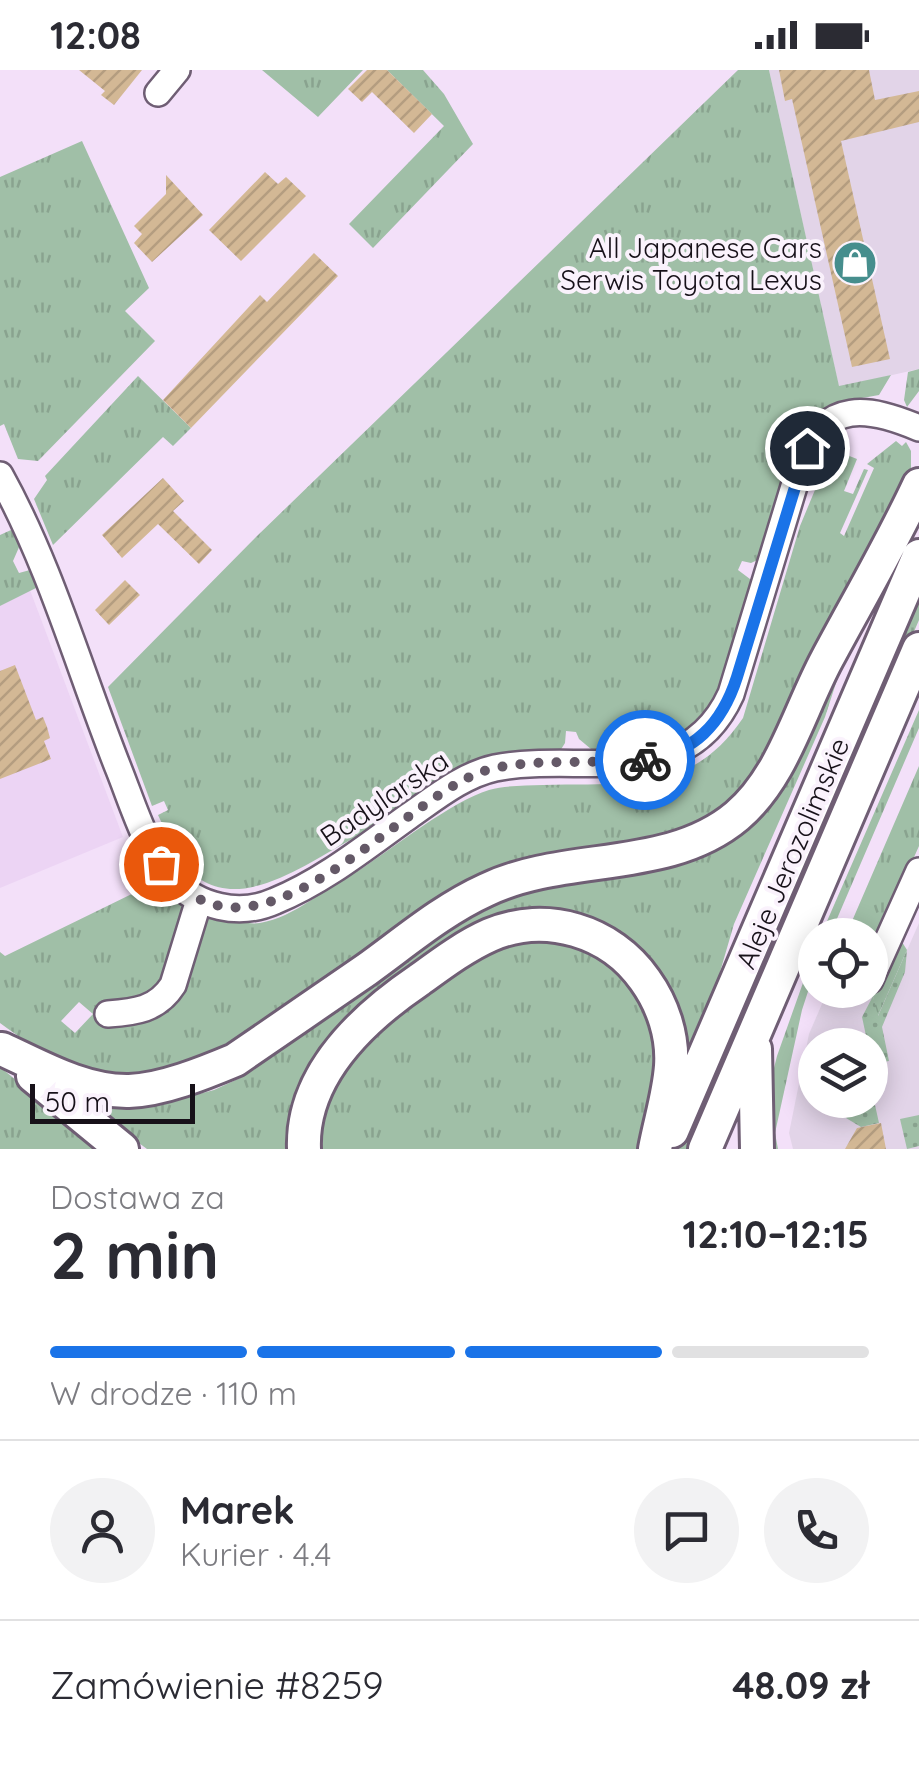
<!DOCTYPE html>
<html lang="pl">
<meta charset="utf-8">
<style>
body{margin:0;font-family:Quicksand,sans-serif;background:#f2f2f3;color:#2b2b33;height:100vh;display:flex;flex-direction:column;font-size:38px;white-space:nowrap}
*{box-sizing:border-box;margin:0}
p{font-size:32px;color:#7c7c81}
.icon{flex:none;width:55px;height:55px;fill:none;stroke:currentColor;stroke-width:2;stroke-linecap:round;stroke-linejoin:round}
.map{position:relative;height:1079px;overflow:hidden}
.panel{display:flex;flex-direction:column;background:#fff;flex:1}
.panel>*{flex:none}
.tools{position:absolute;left:798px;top:848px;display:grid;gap:20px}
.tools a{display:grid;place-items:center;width:90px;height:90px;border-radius:50%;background:#fff;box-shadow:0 5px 25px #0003;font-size:50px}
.scale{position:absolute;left:30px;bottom:25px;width:165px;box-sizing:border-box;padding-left:10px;border:5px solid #171119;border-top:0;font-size:28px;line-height:35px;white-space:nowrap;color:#171119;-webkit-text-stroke:8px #faf2fc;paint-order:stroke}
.pin{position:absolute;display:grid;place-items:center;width:85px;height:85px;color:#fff;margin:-42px;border:5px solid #fff;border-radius:50%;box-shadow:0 2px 10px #0007}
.courier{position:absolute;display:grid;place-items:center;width:100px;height:100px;margin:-50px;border:8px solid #1a73e8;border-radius:50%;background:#fff;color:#222;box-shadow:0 2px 12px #0007}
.headline em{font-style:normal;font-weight:700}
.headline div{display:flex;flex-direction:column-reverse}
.headline{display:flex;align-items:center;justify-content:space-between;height:170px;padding:0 50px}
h1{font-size:65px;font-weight:700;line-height:75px}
.bar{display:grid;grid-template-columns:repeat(4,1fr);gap:15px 10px;align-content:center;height:120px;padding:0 50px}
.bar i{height:12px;border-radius:8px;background:#e1e1e2}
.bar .on{background:#1a73e8}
.bar p{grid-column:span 4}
.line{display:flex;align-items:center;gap:25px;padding:0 50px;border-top:2px solid #e1e1e2}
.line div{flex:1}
.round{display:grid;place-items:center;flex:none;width:105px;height:105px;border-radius:52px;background:#f2f2f3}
.status{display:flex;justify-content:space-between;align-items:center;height:70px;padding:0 50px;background:#fff;direction:ltr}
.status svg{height:28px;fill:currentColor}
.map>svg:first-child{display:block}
</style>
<div class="status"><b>12:08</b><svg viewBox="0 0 49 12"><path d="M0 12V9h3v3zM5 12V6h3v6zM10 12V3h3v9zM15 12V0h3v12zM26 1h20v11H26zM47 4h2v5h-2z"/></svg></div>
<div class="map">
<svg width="919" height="1079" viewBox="0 0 919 1079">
<defs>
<pattern id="grass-tufts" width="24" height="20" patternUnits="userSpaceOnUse" patternTransform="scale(2.5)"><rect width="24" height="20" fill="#a0bfa7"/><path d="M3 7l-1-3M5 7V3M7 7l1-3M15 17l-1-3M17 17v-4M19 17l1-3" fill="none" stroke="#89a38f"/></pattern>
<pattern id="garden-dots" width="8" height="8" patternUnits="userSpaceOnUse" patternTransform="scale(2.5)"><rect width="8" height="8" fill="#a0bfa7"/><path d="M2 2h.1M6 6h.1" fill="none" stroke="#89a38f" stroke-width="1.8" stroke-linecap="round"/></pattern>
<pattern id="building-hatch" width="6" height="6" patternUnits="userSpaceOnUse" patternTransform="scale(2.5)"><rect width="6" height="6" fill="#d3b895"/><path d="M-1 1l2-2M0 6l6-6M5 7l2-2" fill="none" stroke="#b49d80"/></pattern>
</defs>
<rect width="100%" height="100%" fill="#f3e0f9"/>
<!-- commercial -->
<path fill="#e2d4e8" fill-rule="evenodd" d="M769 0H919V299L839 317Z
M919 853V1079H793L789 1063 809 964 828 920H870V914L878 946ZM815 975H870V1030H815Z"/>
<!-- built -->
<path fill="#ecd4f4" d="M30 520 123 767 0 818V536Z"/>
<!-- grass -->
<path fill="url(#grass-tufts)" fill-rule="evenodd" d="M262 0H363L318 47Z
M387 0H423L444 24 473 74 373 178 349 154 444 56Z
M738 0H769L839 316 891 305 879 325C833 333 817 335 793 379L764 487 751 493 742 491 738 500 754 512C735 570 724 661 654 676 634 681 612 679 591 679L579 669 576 662 566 661 565 673 560 681 508 683 466 694 356 773 352 769C302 796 224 856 179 787 171 774 165 759 158 745L168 740 164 731 152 736 108 617 256 467Z
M82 71 149 218 125 241 155 271 38 391 18 389 4 354 0 356V107Z
M919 299V321L907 337 904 330 908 302Z
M138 306 191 358 173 376 163 367 53 475 34 429 47 410 45 406Z
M896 371 902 376 906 372 911 381V406L833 554 799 631 792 633C773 676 757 716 716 744 656 785 565 771 496 799 423 830 359 887 294 933 246 968 199 1001 138 1008 89 1012 38 981 0 953V882L5 886 142 819 135 799 149 800C159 815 184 831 186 847 178 873 172 922 145 934 133 939 117 938 104 939V951C184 948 177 918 199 852 216 842 240 856 260 853 295 847 327 818 356 798L358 801C393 778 452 731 489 720 506 715 525 716 543 715 627 712 690 726 743 648L800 456 832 379 857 389 844 421 853 424 864 399 868 400 840 463 844 466 874 398 867 394ZM79 932 93 944 75 963 61 951Z
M11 460 20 475 13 491 19 503 30 500 38 517 0 536V465Z
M919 520V550L690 1079H679Z
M847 579 825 647 734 854 704 957 688 988C676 952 669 899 636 876 614 861 582 853 557 843L375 930 297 1079H147L96 1041 97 1033 161 1034 214 1020 240 1008 453 858 524 820 678 793 723 774Z
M919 640V658L830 865H821Z
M919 696V776L870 886V865H859L857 856 852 865H846Z
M546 868 591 877 642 925 655 973 656 999 636 1079H322C323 1059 324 1037 333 1019 368 954 470 876 546 868Z
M902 872 907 880 877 948 873 926Z
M815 879V900L802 940 775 1063 778 1079H766L771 1010 777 986Z
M0 997 100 1079H0Z"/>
<!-- garden -->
<path fill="url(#garden-dots)" d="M907 880 905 902 882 957 889 991 872 994 862 947 873 926 878 946Z
M875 1035 879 1053 861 1057 846 1048 853 1040Z
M919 1045V1076L907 1079 900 1049Z"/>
<!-- building -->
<path fill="url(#building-hatch)" d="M79 0H142L114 35 101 25 105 21Z
M367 0H387L432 44 414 63 372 22 362 32 348 19Z
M779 0H869L875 30 919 21V52L841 71 890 289 852 297 792 29 785 31Z
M265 102 278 114 286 107 306 126 241 191 209 160Z
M166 105 203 145 152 192 134 173 142 164 134 156 166 124Z
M314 183 338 206 191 358 163 330 260 225 267 232Z
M163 408 184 431 173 441 212 480 199 494 158 454 122 488 102 465Z
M125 510 140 525 109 555 95 540Z
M15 595 36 650 43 647 47 657 50 668 44 671 51 689 0 709V601Z
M881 1053 886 1079H845L857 1058Z"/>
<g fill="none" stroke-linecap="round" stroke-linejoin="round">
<defs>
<path id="minor" d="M158 23 177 0
M0 405C51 497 80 602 119 700 133 735 146 780 172 809 198 837 239 847 275 831 324 811 367 776 409 746 435 728 463 705 495 698 580 681 686 724 731 624L802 390C826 329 869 337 919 358
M870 910 919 801
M108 944C135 942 157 940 173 915L199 830"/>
<path id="major" d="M2 979C41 997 84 1022 129 1021 162 1020 204 1003 235 990 278 960 323 930 366 900 405 872 442 840 486 820 565 782 668 804 737 746 783 707 799 641 827 589 858 531 891 475 919 415
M755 979 757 1079
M33 1006 122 1079
M672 1061 919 486
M304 1079C301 1005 363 948 419 910 441 894 465 876 490 865 546 841 611 861 645 910 663 935 673 966 671 996 669 1024 660 1052 655 1079
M705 1079 919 579"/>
</defs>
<!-- minor casing -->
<use href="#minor" stroke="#6f5e74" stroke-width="30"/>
<!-- major casing -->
<use href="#major" stroke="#6f5e74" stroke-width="38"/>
<!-- minor -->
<use href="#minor" stroke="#fff" stroke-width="25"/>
<!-- major -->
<use href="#major" stroke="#fff" stroke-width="32"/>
</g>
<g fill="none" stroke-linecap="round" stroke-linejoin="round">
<!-- done -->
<path stroke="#645967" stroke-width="10" stroke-dasharray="0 18" d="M161 794C248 918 389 741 476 704 519 686 596 695 645 690"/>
<!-- route -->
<path stroke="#1a73e8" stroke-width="12" d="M645 690C694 683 722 654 737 607L807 378"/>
</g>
<!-- icons -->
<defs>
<symbol id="shop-disc" viewBox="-11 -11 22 22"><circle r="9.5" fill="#468e8d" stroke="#faf2fc"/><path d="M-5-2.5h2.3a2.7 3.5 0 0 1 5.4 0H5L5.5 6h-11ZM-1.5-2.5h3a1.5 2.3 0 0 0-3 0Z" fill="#fff"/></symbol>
</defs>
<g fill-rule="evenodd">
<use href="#shop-disc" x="830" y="168" width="50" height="50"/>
</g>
<g text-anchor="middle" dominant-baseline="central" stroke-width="8" stroke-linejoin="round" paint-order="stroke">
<!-- poi labels -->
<g font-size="28" fill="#171119" stroke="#faf2fc" text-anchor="end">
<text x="822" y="177">All Japanese Cars<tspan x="822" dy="32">Serwis Toyota Lexus</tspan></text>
</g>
<!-- street labels -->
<g font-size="28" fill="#171119" stroke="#faf2fc">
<text transform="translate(384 728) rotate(-34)">Badylarska</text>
<text transform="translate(792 783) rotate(-67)">Aleje Jerozolimskie</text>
</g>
</g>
</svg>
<div class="tools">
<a><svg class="icon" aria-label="locate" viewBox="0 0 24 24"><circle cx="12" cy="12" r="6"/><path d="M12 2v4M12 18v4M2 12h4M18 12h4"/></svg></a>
<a><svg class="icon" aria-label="layers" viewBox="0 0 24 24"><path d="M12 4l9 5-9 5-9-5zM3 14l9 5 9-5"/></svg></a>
</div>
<div class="scale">50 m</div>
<div class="pin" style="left:161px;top:794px;background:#ea580c"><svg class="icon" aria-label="bag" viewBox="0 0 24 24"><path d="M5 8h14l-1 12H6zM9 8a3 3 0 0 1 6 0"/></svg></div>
<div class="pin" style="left:807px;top:378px;background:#1f2937"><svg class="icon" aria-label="home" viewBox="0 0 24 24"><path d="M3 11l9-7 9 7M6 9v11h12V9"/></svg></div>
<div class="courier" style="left:645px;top:690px"><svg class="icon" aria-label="bike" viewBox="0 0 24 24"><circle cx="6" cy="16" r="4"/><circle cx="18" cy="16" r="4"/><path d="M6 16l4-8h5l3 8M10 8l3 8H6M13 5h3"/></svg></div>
</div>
<section class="panel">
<div class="headline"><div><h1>2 min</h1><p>Dostawa za</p></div><em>12:10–12:15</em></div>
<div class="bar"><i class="on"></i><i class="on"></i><i class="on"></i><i></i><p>W drodze · 110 m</p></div>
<div class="line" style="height:180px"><a class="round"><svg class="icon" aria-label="person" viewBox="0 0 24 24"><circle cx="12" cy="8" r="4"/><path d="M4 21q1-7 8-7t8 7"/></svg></a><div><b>Marek</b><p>Kurier · 4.4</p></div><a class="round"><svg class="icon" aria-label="chat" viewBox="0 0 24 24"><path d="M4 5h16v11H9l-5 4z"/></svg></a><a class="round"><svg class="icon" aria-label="phone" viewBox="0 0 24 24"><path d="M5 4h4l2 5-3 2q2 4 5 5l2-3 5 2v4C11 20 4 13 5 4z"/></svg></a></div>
<div class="line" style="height:130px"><div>Zamówienie #8259</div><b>48.09 zł</b></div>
</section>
